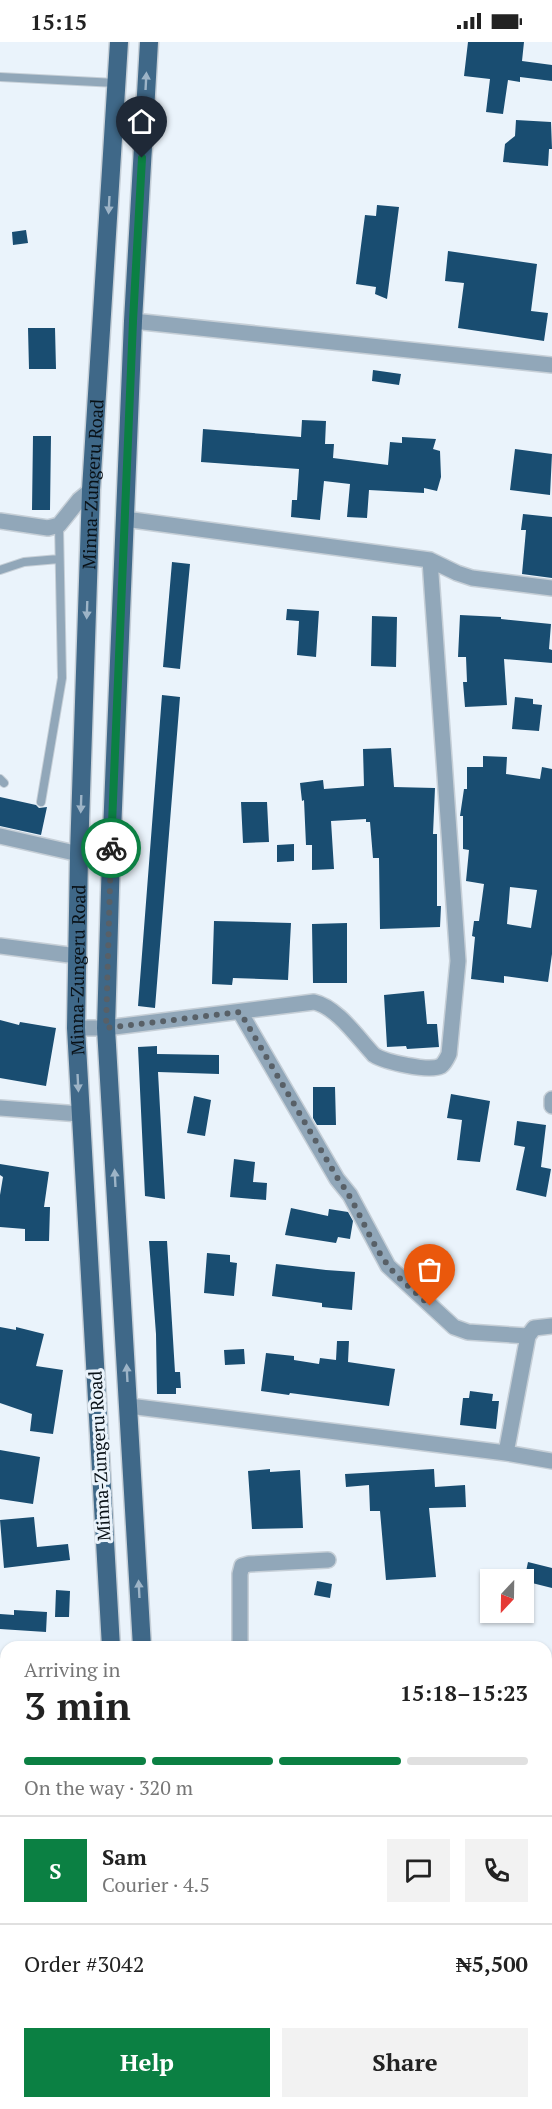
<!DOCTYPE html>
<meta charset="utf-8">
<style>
body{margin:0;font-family:"PT Serif",serif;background:#f2f2f2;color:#222;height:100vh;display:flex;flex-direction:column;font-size:22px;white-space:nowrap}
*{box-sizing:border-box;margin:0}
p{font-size:20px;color:#767676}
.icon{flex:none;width:33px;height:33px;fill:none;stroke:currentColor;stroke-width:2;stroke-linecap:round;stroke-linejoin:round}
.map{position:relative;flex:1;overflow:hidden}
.side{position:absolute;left:0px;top:1599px;width:552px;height:468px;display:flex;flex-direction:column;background:#fff;border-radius:18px 18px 0 0;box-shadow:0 2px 4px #0004}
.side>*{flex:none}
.needle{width:39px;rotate:202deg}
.tools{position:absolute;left:480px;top:1527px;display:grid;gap:12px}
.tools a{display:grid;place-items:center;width:54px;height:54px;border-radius:0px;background:#fff;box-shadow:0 2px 4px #0004;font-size:30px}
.pin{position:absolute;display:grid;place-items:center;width:51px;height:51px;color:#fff;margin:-62px -26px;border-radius:50% 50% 50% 0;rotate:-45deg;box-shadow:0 0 6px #0007}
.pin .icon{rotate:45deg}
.courier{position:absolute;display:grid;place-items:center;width:60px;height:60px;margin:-30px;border:4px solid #0b8043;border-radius:50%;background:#fff;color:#222;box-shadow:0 2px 8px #0007}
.summary em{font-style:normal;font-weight:800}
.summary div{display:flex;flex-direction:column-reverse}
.summary{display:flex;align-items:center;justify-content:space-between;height:102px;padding:0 24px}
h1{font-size:39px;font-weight:800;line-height:45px}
.bar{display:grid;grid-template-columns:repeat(4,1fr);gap:9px 6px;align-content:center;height:72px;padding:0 24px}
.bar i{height:8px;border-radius:4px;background:#e0e0e0}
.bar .active{background:#0b8043}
.bar p{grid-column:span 4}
.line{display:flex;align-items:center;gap:15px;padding:0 24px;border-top:2px solid #e0e0e0}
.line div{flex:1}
.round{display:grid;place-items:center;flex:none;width:63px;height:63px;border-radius:0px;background:#f2f2f2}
.action{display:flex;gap:12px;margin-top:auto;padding:12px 24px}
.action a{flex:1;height:69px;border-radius:0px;background:#0b8043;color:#fff;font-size:24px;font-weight:800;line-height:69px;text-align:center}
.action a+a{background:#f2f2f2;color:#222}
.status{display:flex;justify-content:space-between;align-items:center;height:42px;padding:0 30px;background:#fff;direction:ltr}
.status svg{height:16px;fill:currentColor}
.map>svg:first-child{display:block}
</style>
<div class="status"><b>15:15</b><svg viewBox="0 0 49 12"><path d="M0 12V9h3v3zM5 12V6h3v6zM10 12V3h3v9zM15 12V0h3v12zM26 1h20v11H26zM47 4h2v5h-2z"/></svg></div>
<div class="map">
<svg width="552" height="2067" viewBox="0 0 552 2067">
<rect width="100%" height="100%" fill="#eaf3fb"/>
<!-- building -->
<path fill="#194d71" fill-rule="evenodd" d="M468 0H524L522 19 552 23V39L520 35V40L508 38 503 72 486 70 490 37 464 34Z
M516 78 551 80 552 107H549L548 124 503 120 505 102 515 94Z
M377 163 399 165 387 257 375 252 376 245 356 242 365 173 376 174Z
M26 188 28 201 13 203 12 190Z
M448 209 537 222 531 269 548 271 544 299 458 286 464 241 445 239Z
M28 286H55L56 327H29Z
M373 328 401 332 399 343 372 339Z
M302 378 326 379 325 402H334L333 416 388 423 390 400 402 401V395L436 397 433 407 440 409 441 435 437 449 424 446V451L369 448 367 476 347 475 350 442 324 439 320 478 291 475 292 458H297L299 427 201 420 203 387 301 395Z
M33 394H51L50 468H32Z
M515 407 552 412 550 453 510 448Z
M523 472 552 475V536L522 532 526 488H521Z
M172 520 190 522 180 627 163 625Z
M287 567 319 569 316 615 297 613 299 579 286 578Z
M460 573 501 575V577L551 582 549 607 552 608V621L504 617 507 663 465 665 463 640H467L466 615H458Z
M372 574 397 575 396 625 371 624Z
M162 653 180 655 155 966 138 964Z
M515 655 533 657V662L542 663 539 689 512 687Z
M391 706 394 745 435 746 433 792H437V864H441L440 885 380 887 379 816H373L370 780H366V777L331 779 334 827 312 828V803H306L304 758 302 759 300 741 323 738 324 747 364 744 363 707Z
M483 714 507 715 506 732 540 737 542 725 552 727V912L548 940 504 934V941L471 937 475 895 472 894 474 879H479L484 842 466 839 469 808 463 807V774H460L464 747H467V725H483ZM510 845 537 848 531 886 507 882Z
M0 755 36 763 39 766 47 765 41 793 0 784Z
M241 760H267L269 800 243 801Z
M294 802V819L277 820V803Z
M214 879 291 881 288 938 233 936 232 943 212 942Z
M347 881V941H313L312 882Z
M424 949 427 982H437L439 1005 407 1007 406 1004 387 1005 384 953Z
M0 978 19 983 20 980 56 986 46 1044 0 1036Z
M157 1004V1012L219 1013V1032L158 1030 165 1157 145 1154 138 1005Z
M313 1045H335L336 1083H317L313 1076Z
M451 1052 490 1059 480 1120 457 1118 462 1078 447 1076Z
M194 1054 211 1058 205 1094 187 1091Z
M517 1079 546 1083 541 1125 551 1127 546 1155 516 1148 525 1105 514 1103Z
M234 1117 255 1120 253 1140 267 1141 266 1158 230 1155Z
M0 1122 49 1130 44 1165H50L49 1199H25V1187L0 1185V1153L3 1135 0 1133Z
M291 1166 328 1174 329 1167 348 1170 353 1179 350 1197 338 1195 336 1201 285 1193Z
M149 1199H167L175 1330H180L181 1346H176V1352H157L156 1292Z
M207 1211 230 1213V1220L237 1221 234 1254 204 1251Z
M276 1222 326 1228 355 1230 352 1268 322 1265V1261L272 1254Z
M0 1285 16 1288V1285L44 1292 36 1324 63 1328 53 1392 30 1389 32 1372 0 1361Z
M337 1299H349L348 1320 395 1327 389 1364 290 1351 289 1353 261 1349 266 1311 294 1314V1318L319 1322 320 1316 336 1318Z
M244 1307 245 1322 225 1323 224 1308Z
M470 1349 493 1352 492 1359H499L496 1387 460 1383 463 1356H469Z
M0 1408 40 1415 33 1462 0 1457Z
M270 1427V1430L300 1428 303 1486 252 1487 248 1429Z
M434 1427 435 1445 465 1443 466 1465 429 1466 436 1535 386 1538 380 1469H370L369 1443 346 1445 345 1432Z
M34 1475 37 1505 68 1502 70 1518 4 1526 0 1478Z
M528 1520 552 1526V1546L524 1539Z
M317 1539 332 1542 330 1556 314 1553Z
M56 1548 70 1549 69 1575H55Z
M14 1568 47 1570 46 1590 0 1587V1572L14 1573Z"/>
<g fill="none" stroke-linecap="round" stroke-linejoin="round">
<defs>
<path id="lane" d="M0 35 116 41
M0 528 24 520 59 517
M0 737 4 741
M41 760 62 636 59 483"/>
<path id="street" d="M133 279 552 323
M125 477 430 518 457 531 472 536 552 546
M0 479 48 486 59 483 79 458 91 448
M0 794 79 812
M0 904 77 914
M240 970 337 1137 350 1153 388 1224 454 1285 468 1290 528 1294
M76 986H106L314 960C337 965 358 996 374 1013 385 1020 429 1030 441 1024 445 1021 447 1016 449 1012L458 919 430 518
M552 1057V1064
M0 1066 80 1072
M129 1364 506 1411 552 1419
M506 1411 528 1294 534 1286 552 1284
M240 1605V1532L242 1524 249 1522 328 1518
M0 1798 6 1799
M546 1848 552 1851"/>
<g id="primary">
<path id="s1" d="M111 1605 76 986 79 812 91 448 119 0"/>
<path d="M142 1605 106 986 111 814 133 279 149 0"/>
<path d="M142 2061V2067"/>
<path d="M170 2061V2067"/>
</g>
</defs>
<!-- lane casing -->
<use href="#lane" stroke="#c6cfd7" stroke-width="10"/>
<!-- street casing -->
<use href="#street" stroke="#c6cfd7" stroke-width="18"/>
<!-- primary casing -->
<use href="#primary" stroke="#c6cfd7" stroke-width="21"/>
<!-- lane -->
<use href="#lane" stroke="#91a7b9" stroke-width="8"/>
<!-- street -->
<use href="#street" stroke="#91a7b9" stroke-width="15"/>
<!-- primary -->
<use href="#primary" stroke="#3f6888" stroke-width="18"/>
</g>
<!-- one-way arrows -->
<defs><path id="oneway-solid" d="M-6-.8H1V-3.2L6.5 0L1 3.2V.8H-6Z" transform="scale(1.5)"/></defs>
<g fill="#9db4c7">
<use href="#oneway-solid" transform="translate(146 39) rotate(-87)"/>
<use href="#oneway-solid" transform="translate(109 163) rotate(93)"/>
<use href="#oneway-solid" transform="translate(87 568) rotate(92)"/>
<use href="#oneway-solid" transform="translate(81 762) rotate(92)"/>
<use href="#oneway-solid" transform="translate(78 1041) rotate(87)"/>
<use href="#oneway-solid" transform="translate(115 1136) rotate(-93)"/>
<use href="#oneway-solid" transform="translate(127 1331) rotate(-93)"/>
<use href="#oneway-solid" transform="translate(139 1547) rotate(-93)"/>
</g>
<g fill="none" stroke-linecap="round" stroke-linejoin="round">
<!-- done -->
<path stroke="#586067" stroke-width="6" stroke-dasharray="0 10.8" d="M111 806 106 986 240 970 338 1137C358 1163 367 1195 387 1222 398 1237 416 1250 430 1264"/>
<!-- route -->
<path stroke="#0b8043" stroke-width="8" d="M111 806 133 279 142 116"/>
</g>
<g text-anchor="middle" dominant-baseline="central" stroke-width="6" stroke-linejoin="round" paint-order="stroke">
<!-- street labels -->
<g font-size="18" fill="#091117" stroke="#eaf3fb">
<text stroke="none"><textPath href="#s1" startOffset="1164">Minna-Zungeru Road</textPath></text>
<text stroke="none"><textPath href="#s1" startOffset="678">Minna-Zungeru Road</textPath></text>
<text transform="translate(99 1414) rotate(-93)">Minna-Zungeru Road</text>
</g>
</g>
</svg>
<div class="tools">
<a><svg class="needle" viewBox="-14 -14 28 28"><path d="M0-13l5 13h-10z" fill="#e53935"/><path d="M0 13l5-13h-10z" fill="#767676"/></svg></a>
</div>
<div class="pin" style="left:430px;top:1264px;background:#ea580c"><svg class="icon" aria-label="bag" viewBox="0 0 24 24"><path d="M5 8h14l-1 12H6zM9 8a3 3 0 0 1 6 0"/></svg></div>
<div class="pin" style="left:142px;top:116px;background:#1f2937"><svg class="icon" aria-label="home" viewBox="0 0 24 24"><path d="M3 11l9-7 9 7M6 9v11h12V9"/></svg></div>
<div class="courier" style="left:111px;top:806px"><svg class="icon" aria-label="bike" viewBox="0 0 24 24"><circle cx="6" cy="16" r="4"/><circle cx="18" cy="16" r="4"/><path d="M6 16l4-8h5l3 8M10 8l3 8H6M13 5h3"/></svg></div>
<section class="side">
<div class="summary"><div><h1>3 min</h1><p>Arriving in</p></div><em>15:18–15:23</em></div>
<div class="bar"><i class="active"></i><i class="active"></i><i class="active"></i><i></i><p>On the way · 320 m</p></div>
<div class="line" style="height:108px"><b class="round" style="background:#0b8043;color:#fff">S</b><div><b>Sam</b><p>Courier · 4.5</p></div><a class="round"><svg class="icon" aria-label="chat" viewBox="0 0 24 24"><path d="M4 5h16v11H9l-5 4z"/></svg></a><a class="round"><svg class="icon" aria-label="phone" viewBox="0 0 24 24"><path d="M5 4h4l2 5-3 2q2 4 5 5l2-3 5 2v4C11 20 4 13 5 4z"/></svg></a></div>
<div class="line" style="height:78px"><div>Order #3042</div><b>₦5,500</b></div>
<div class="action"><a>Help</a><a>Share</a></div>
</section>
</div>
